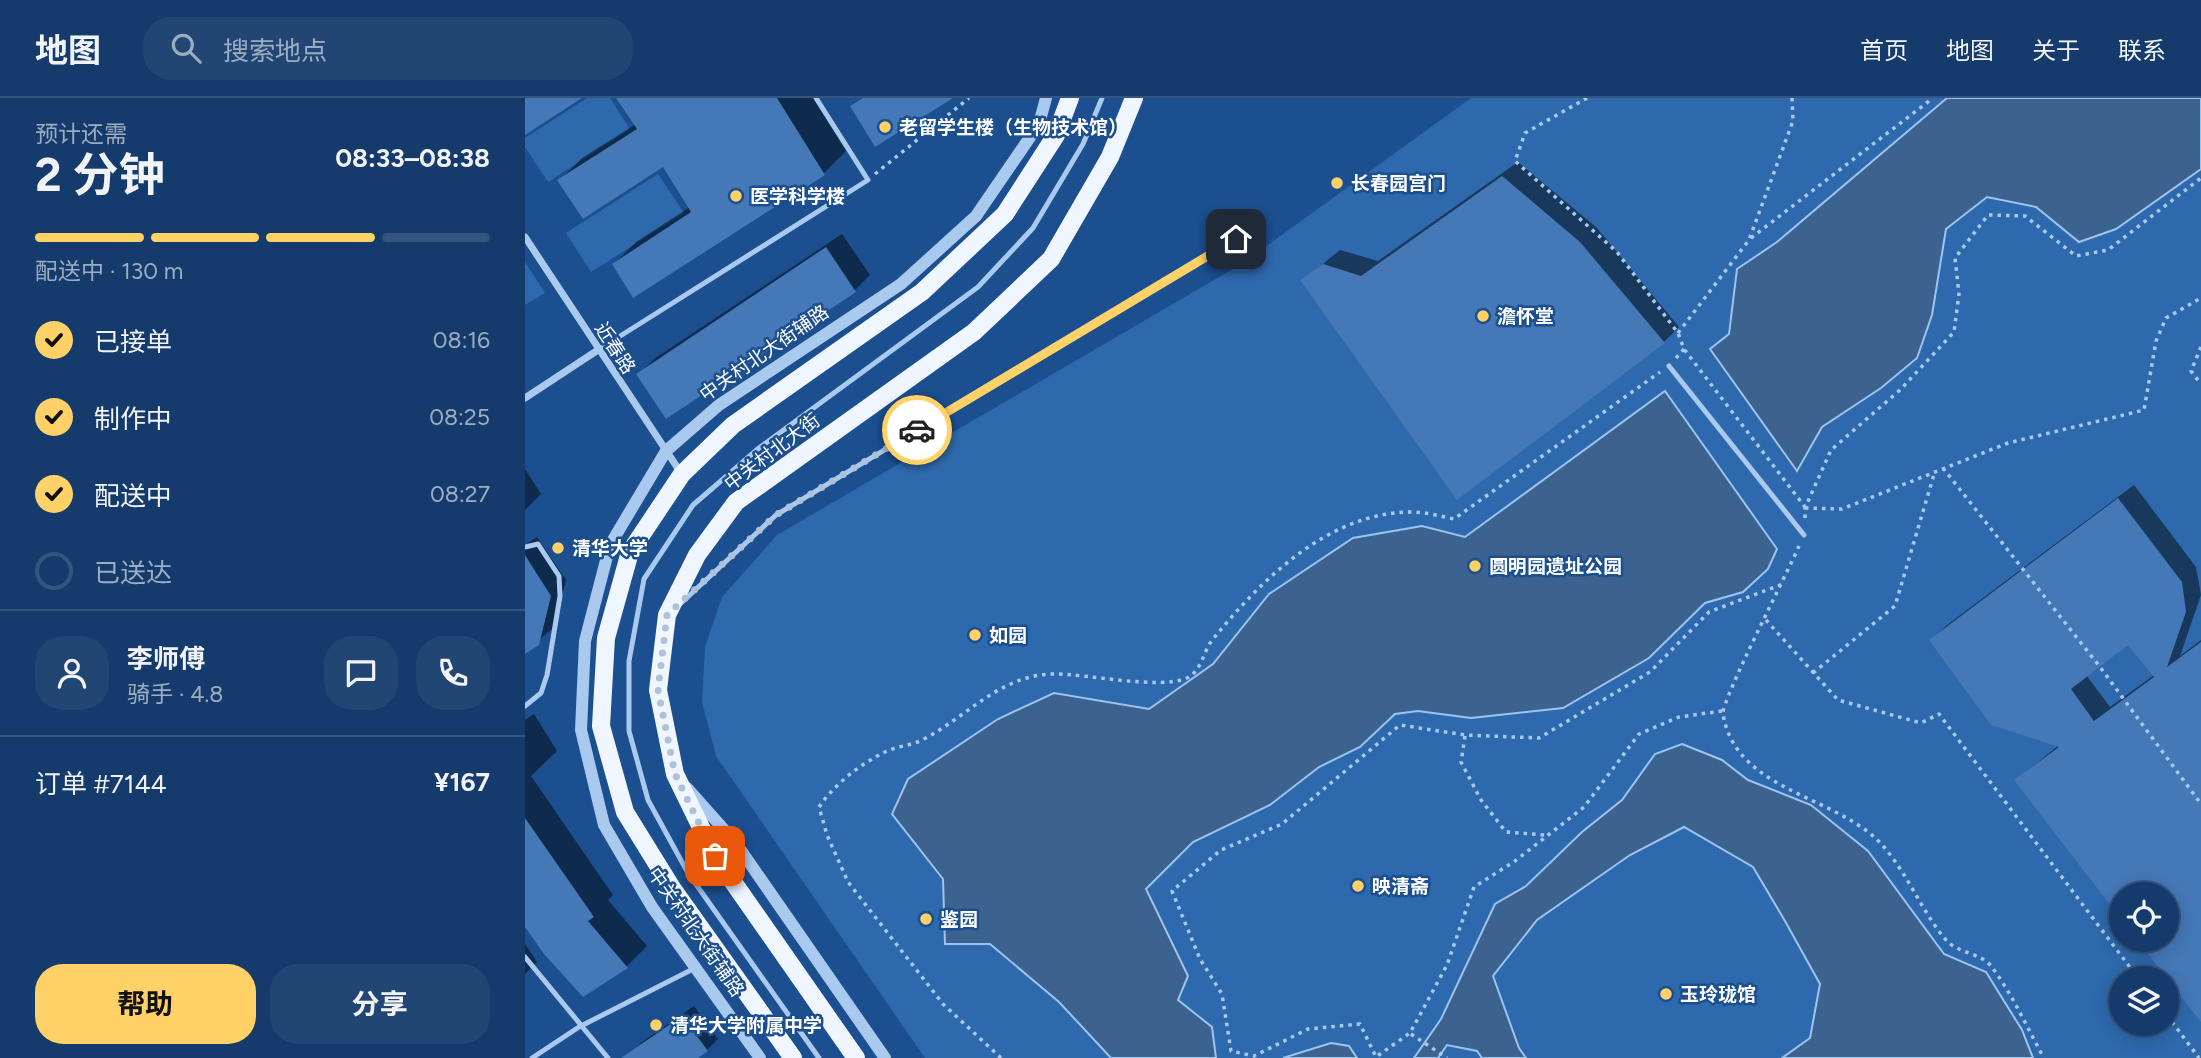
<!DOCTYPE html>
<html lang="zh">
<meta charset="utf-8">
<style>
body{margin:0;font-family:Figtree,"Noto Sans SC",sans-serif;background:#214673;color:#f1f3f6;height:100vh;display:flex;flex-direction:column;font-size:26px;white-space:nowrap}
*{box-sizing:border-box;margin:0}
p{font-size:23px;color:#9dadc1}
.icon{flex:none;width:38px;height:38px;fill:none;stroke:currentColor;stroke-width:2;stroke-linecap:round;stroke-linejoin:round}
.map{position:relative;flex:1;overflow:hidden}
.sheet{display:flex;flex-direction:column;background:#143b6b;width:525px}
.sheet>*{flex:none}
.buttons{position:absolute;left:1584px;top:784px;display:grid;gap:14px}
.buttons a{display:grid;place-items:center;width:70px;height:70px;border-radius:50%;background:#143b6b;box-shadow:0 4px 18px #0003,0 0 0 2px #33557e;font-size:35px}
.pin{position:absolute;display:grid;place-items:center;width:60px;height:60px;color:#fff;margin:-30px;border-radius:14px;box-shadow:0 4px 10px #0006}
.courier{position:absolute;display:grid;place-items:center;width:70px;height:70px;margin:-35px;border:5px solid #ffd166;border-radius:50%;background:#fff;color:#222;box-shadow:0 2px 9px #0007}
.headline em{font-style:normal;font-weight:700}
.headline div{display:flex;flex-direction:column-reverse}
.headline{display:flex;align-items:center;justify-content:space-between;height:119px;padding:0 35px}
h1{font-size:46px;font-weight:700;line-height:52px}
.bar{display:grid;grid-template-columns:repeat(4,1fr);gap:10px 7px;align-content:center;height:84px;padding:0 35px}
.bar i{height:9px;border-radius:5px;background:#33557e}
.bar .selected{background:#ffd166}
.bar p{grid-column:span 4}
.line{display:flex;align-items:center;gap:18px;padding:0 35px;border-top:2px solid #33557e}
.line div{flex:1}
.round{display:grid;place-items:center;flex:none;width:74px;height:74px;border-radius:28px;background:#214673}
ol{padding:0 35px;list-style:none}
li{display:flex;align-items:center;gap:21px;height:77px}
li p{margin-inline-start:auto}
li .icon{padding:7px;border-radius:50%;background:#ffd166;color:#111;stroke-width:4}
li:last-child{color:#9dadc1}
li i{width:38px;height:38px;border:4px solid #33557e;border-radius:50%}
.action{display:flex;gap:14px;margin-top:auto;padding:14px 35px}
.action a{flex:1;height:80px;border-radius:28px;background:#ffd166;color:#111;font-size:28px;font-weight:700;line-height:80px;text-align:center}
.action a+a{background:#214673;color:#f1f3f6}
header{display:flex;align-items:center;gap:42px;box-sizing:border-box;height:98px;padding:0 35px;background:#143b6b;border-bottom:2px solid #33557e}
header strong{font-size:33px}
nav{display:flex;gap:38px;margin-inline-start:auto;font-size:24px}
.search{width:490px;height:63px;background:#214673;display:flex;align-items:center;gap:18px;box-sizing:border-box;padding:0 24px;border-radius:28px;color:#9dadc1;font-size:26px}
main{display:flex;flex:1;min-height:0}
.map>svg:first-child{display:block}
</style>
<header>
<strong>地图</strong>
<div class="search"><svg class="icon" aria-label="search" viewBox="0 0 24 24"><circle cx="10" cy="10" r="6"/><path d="M15 15l6 6"/></svg>搜索地点</div>
<nav><a>首页</a><a>地图</a><a>关于</a><a>联系</a></nav>
</header>
<main>
<section class="sheet">
<div class="headline"><div><h1>2 分钟</h1><p>预计还需</p></div><em>08:33–08:38</em></div>
<div class="bar"><i class="selected"></i><i class="selected"></i><i class="selected"></i><i></i><p>配送中 · 130 m</p></div>
<ol>
<li><svg class="icon" aria-label="check" viewBox="0 0 24 24"><path d="M5 12l5 5 9-10"/></svg>已接单<p>08:16</p></li>
<li><svg class="icon" aria-label="check" viewBox="0 0 24 24"><path d="M5 12l5 5 9-10"/></svg>制作中<p>08:25</p></li>
<li><svg class="icon" aria-label="check" viewBox="0 0 24 24"><path d="M5 12l5 5 9-10"/></svg>配送中<p>08:27</p></li>
<li><i></i>已送达</li>
</ol>
<div class="line" style="height:126px"><a class="round"><svg class="icon" aria-label="person" viewBox="0 0 24 24"><circle cx="12" cy="8" r="4"/><path d="M4 21q1-7 8-7t8 7"/></svg></a><div><b>李师傅</b><p>骑手 · 4.8</p></div><a class="round"><svg class="icon" aria-label="chat" viewBox="0 0 24 24"><path d="M4 5h16v11H9l-5 4z"/></svg></a><a class="round"><svg class="icon" aria-label="phone" viewBox="0 0 24 24"><path d="M5 4h4l2 5-3 2q2 4 5 5l2-3 5 2v4C11 20 4 13 5 4z"/></svg></a></div>
<div class="line" style="height:91px"><div>订单 #7144</div><b>¥167</b></div>
<div class="action"><a>帮助</a><a>分享</a></div>
</section>
<div class="map">
<svg width="1676" height="960" viewBox="0 0 1676 960">
<rect width="100%" height="100%" fill="#1b4f8f"/>
<!-- green -->
<path fill="#2e69ad" fill-rule="evenodd" d="M62 0H85L105 31 23 84 0 49V40Z
M946 0H1676V960H400L191 658 177 604 180 549 197 499 252 437 718 165ZM1596 796H1642V842H1596ZM1596 880H1642V926H1596Z
M133 76 159 115 66 174 41 135Z
M0 164 20 195 0 207Z"/>
<!-- water -->
<path fill="#3c6290" stroke="#9cc4f0" stroke-width="2" d="M1422 0H1676V71L1591 131 1554 144 1511 109 1462 99 1421 131 1407 217 1392 260 1356 290 1297 329 1272 373 1185 251 1204 236 1212 171 1252 144Z
M1140 293 1252 451 1243 471 1218 494 1180 505 1124 560 1038 610 946 620 893 613 870 616 835 649 794 669 745 707 668 744 621 791 663 878 653 902 687 929 691 960H586L534 904 465 846H420L418 781 367 716 383 681 473 621 529 595 624 611 688 566 744 496 828 440 897 428 940 439Z
M1157 646 1197 662 1223 682 1286 707 1343 753 1419 856 1461 874 1497 932 1508 960H1257L1285 940 1295 886 1260 823 1228 769 1159 729 1105 757 1012 822 968 878 994 950 1001 960H957L952 953 922 947 913 960H889L916 921 970 806 1001 788 1057 734 1097 702 1130 656Z
M806 945 824 948 832 960H758Z"/>
<!-- shadow -->
<path fill="#0007" fill-rule="evenodd" d="M94 0H288L321 53 299 75 89 166 111 144 165 109 138 67 35 82 57 60 111 26Z
M993 64 1071 129 1154 229 1139 244 932 400 778 182 815 152 853 163Z
M317 136 345 177 330 192 114 276 129 261Z
M0 371 16 396 0 412Z
M1609 387 1671 469 1676 497 1655 558 1676 542V921L1615 842H1642V796H1596V818L1491 682 1534 647 1406 542 1422 527ZM1603 544 1629 577 1585 609 1561 577Z
M12 439 41 482 28 530 0 554V447Z
M9 616 32 653 6 678 88 797 83 802 122 848 102 868 59 897 0 826V622Z
M0 846 12 864 0 876Z
M169 908 193 941 182 952 170 960H109L106 955 117 944Z"/>
<!-- building -->
<path fill="#4478b7" fill-rule="evenodd" d="M0 0H57L0 37Z
M91 0H252L300 77 108 200 87 166 166 114 138 69 58 121 32 82 112 31Z
M338 0H428L350 49 325 8Z
M977 78 1055 144 1140 245 932 402 775 182 798 166 836 178Z
M301 149 331 194 141 321 111 276Z
M1593 400 1657 484 1661 514 1642 569 1676 544V924L1612 842H1642V796H1596V821L1489 682 1534 649 1466 627 1404 542ZM1603 547 1629 579 1569 623 1546 591Z
M0 457 26 498 14 547 0 556Z
M0 720 69 819 63 823 103 870 58 899 19 856 0 829Z
M157 918 183 953 173 960H96Z"/>
<g fill="none" stroke-linecap="round" stroke-linejoin="round">
<!-- path -->
<path stroke="#a9c9ee" stroke-width="3.5" stroke-dasharray="3.5 5" stroke-linecap="butt" d="M1062 0 1000 35 990 63 1092 154 1153 235 1159 251 1280 409
M350 76 444 0
M1226 140 1408 0
M1153 235 1224 142 1268 23 1267 0
M1676 249 1666 273 1676 286
M1151 260 1159 251
M1418 370 1575 569 1676 706
M1280 410 1317 411 1483 345 1619 312 1631 243 1641 220 1676 200
M1280 420V410L1306 352 1375 292 1429 234 1434 196 1430 160 1463 117 1500 118 1551 158 1583 152 1676 80
M1274 448C1264 472 1196 603 1198 616 1210 689 1299 696 1348 738 1378 764 1395 812 1421 842 1432 855 1456 855 1466 868 1487 895 1502 930 1519 960
M1241 522 1313 602 1396 625 1414 616 1613 880
M1288 575 1370 508 1410 373
M1197 613 1154 619 1114 636 1059 709 990 763 949 789 922 867 885 935 851 959 835 926 783 931 729 958 706 953 697 896 675 861 647 793 696 752 757 726 875 627 940 637 1014 640 1125 574 1184 514 1258 486
M940 638 936 664 956 702 981 734 1020 737
M1642 917 1674 960
M886 936 922 960
M476 960 418 906 323 784 302 737 294 709C310 686 334 667 358 655 371 648 386 648 399 641 443 618 476 576 530 576 563 576 634 592 662 580 677 573 678 553 688 541 737 481 804 414 887 414 900 414 915 418 929 421L1135 274"/>
<!-- service -->
<path stroke="#a9c9ee" stroke-width="5" d="M73 252 343 82 291 0
M1144 268 1279 437
M0 449 13 446 34 478 35 498 22 577 16 595 0 608
M155 506 251 417 711 141
M0 859 83 960
M7 960 54 929 170 870
M294 960 163 775 123 702 104 633V563L119 481 168 407 234 350 453 189 508 130 558 46 577 0"/>
<!-- minor -->
<path stroke="#a9c9ee" stroke-width="7" d="M0 139 156 375
M0 300 73 252"/>
<!-- tertiary -->
<path stroke="#a9c9ee" stroke-width="12" d="M162 690 210 744 360 960
M235 960 127 809 79 727 56 632 60 543 85 447 141 353 194 307 376 186 451 118 514 26 521 0"/>
<!-- primary -->
<path stroke="#f0f6ff" stroke-width="18" d="M268 960 147 790 100 714 76 628 81 540 105 454 157 376 208 327 397 194 480 116 531 37 545 0
M331 960 190 758 150 676 133 592 142 517 172 457 211 404 449 234 526 161 585 59 609 0"/>
</g>
<g fill="none" stroke-linecap="round" stroke-linejoin="round">
<!-- done -->
<path stroke="#afc1d8" stroke-width="7" stroke-dasharray="0 12.6" d="M190 758 150 676 133 592 142 517 251 417 392 332"/>
<!-- route -->
<path stroke="#ffd166" stroke-width="9" d="M392 332 711 141"/>
</g>
<!-- markers -->
<g fill="#ffd166" stroke="#1b4f8f" stroke-width="2.5">
<circle cx="360" cy="29" r="7"/>
<circle cx="812" cy="85" r="7"/>
<circle cx="211" cy="98" r="7"/>
<circle cx="958" cy="218" r="7"/>
<circle cx="33" cy="450" r="7"/>
<circle cx="950" cy="468" r="7"/>
<circle cx="450" cy="537" r="7"/>
<circle cx="833" cy="788" r="7"/>
<circle cx="401" cy="821" r="7"/>
<circle cx="1141" cy="896" r="7"/>
<circle cx="131" cy="927" r="7"/>
</g>
<g text-anchor="middle" dominant-baseline="central" stroke-width="5" stroke-linejoin="round" paint-order="stroke">
<!-- poi labels -->
<g font-size="19" font-weight="bold" fill="#fff" stroke="#1b4f8f" text-anchor="start">
<text x="374" y="29">老留学生楼（生物技术馆）</text>
<text x="826" y="85">长春园宫门</text>
<text x="225" y="98">医学科学楼</text>
<text x="972" y="218">澹怀堂</text>
<text x="47" y="450">清华大学</text>
<text x="964" y="468">圆明园遗址公园</text>
<text x="464" y="537">如园</text>
<text x="847" y="788">映清斋</text>
<text x="415" y="821">鉴园</text>
<text x="1155" y="896">玉玲珑馆</text>
<text x="145" y="927">清华大学附属中学</text>
</g>
<!-- street labels -->
<g font-size="19" fill="#fff" stroke="#1b4f8f">
<text transform="translate(90 250) rotate(57)">近春路</text>
<text transform="translate(239 255) rotate(-35)">中关村北大街辅路</text>
<text transform="translate(247 354) rotate(-37)">中关村北大街</text>
<text transform="translate(171 834) rotate(55)">中关村北大街辅路</text>
</g>
</g>
</svg>
<div class="buttons">
<a><svg class="icon" aria-label="locate" viewBox="0 0 24 24"><circle cx="12" cy="12" r="6"/><path d="M12 2v4M12 18v4M2 12h4M18 12h4"/></svg></a>
<a><svg class="icon" aria-label="layers" viewBox="0 0 24 24"><path d="M12 4l9 5-9 5-9-5zM3 14l9 5 9-5"/></svg></a>
</div>
<div class="pin" style="left:190px;top:758px;background:#ea580c"><svg class="icon" aria-label="bag" viewBox="0 0 24 24"><path d="M5 8h14l-1 12H6zM9 8a3 3 0 0 1 6 0"/></svg></div>
<div class="pin" style="left:711px;top:141px;background:#1f2937"><svg class="icon" aria-label="home" viewBox="0 0 24 24"><path d="M3 11l9-7 9 7M6 9v11h12V9"/></svg></div>
<div class="courier" style="left:392px;top:332px"><svg class="icon" aria-label="car" viewBox="0 0 24 24"><path d="M5 17H2v-5l4-1 3-4h7l3 4 3 1v5h-3M9 17h6M6 11h13"/><circle cx="7" cy="17" r="2"/><circle cx="17" cy="17" r="2"/></svg></div>
</div>
</main>
